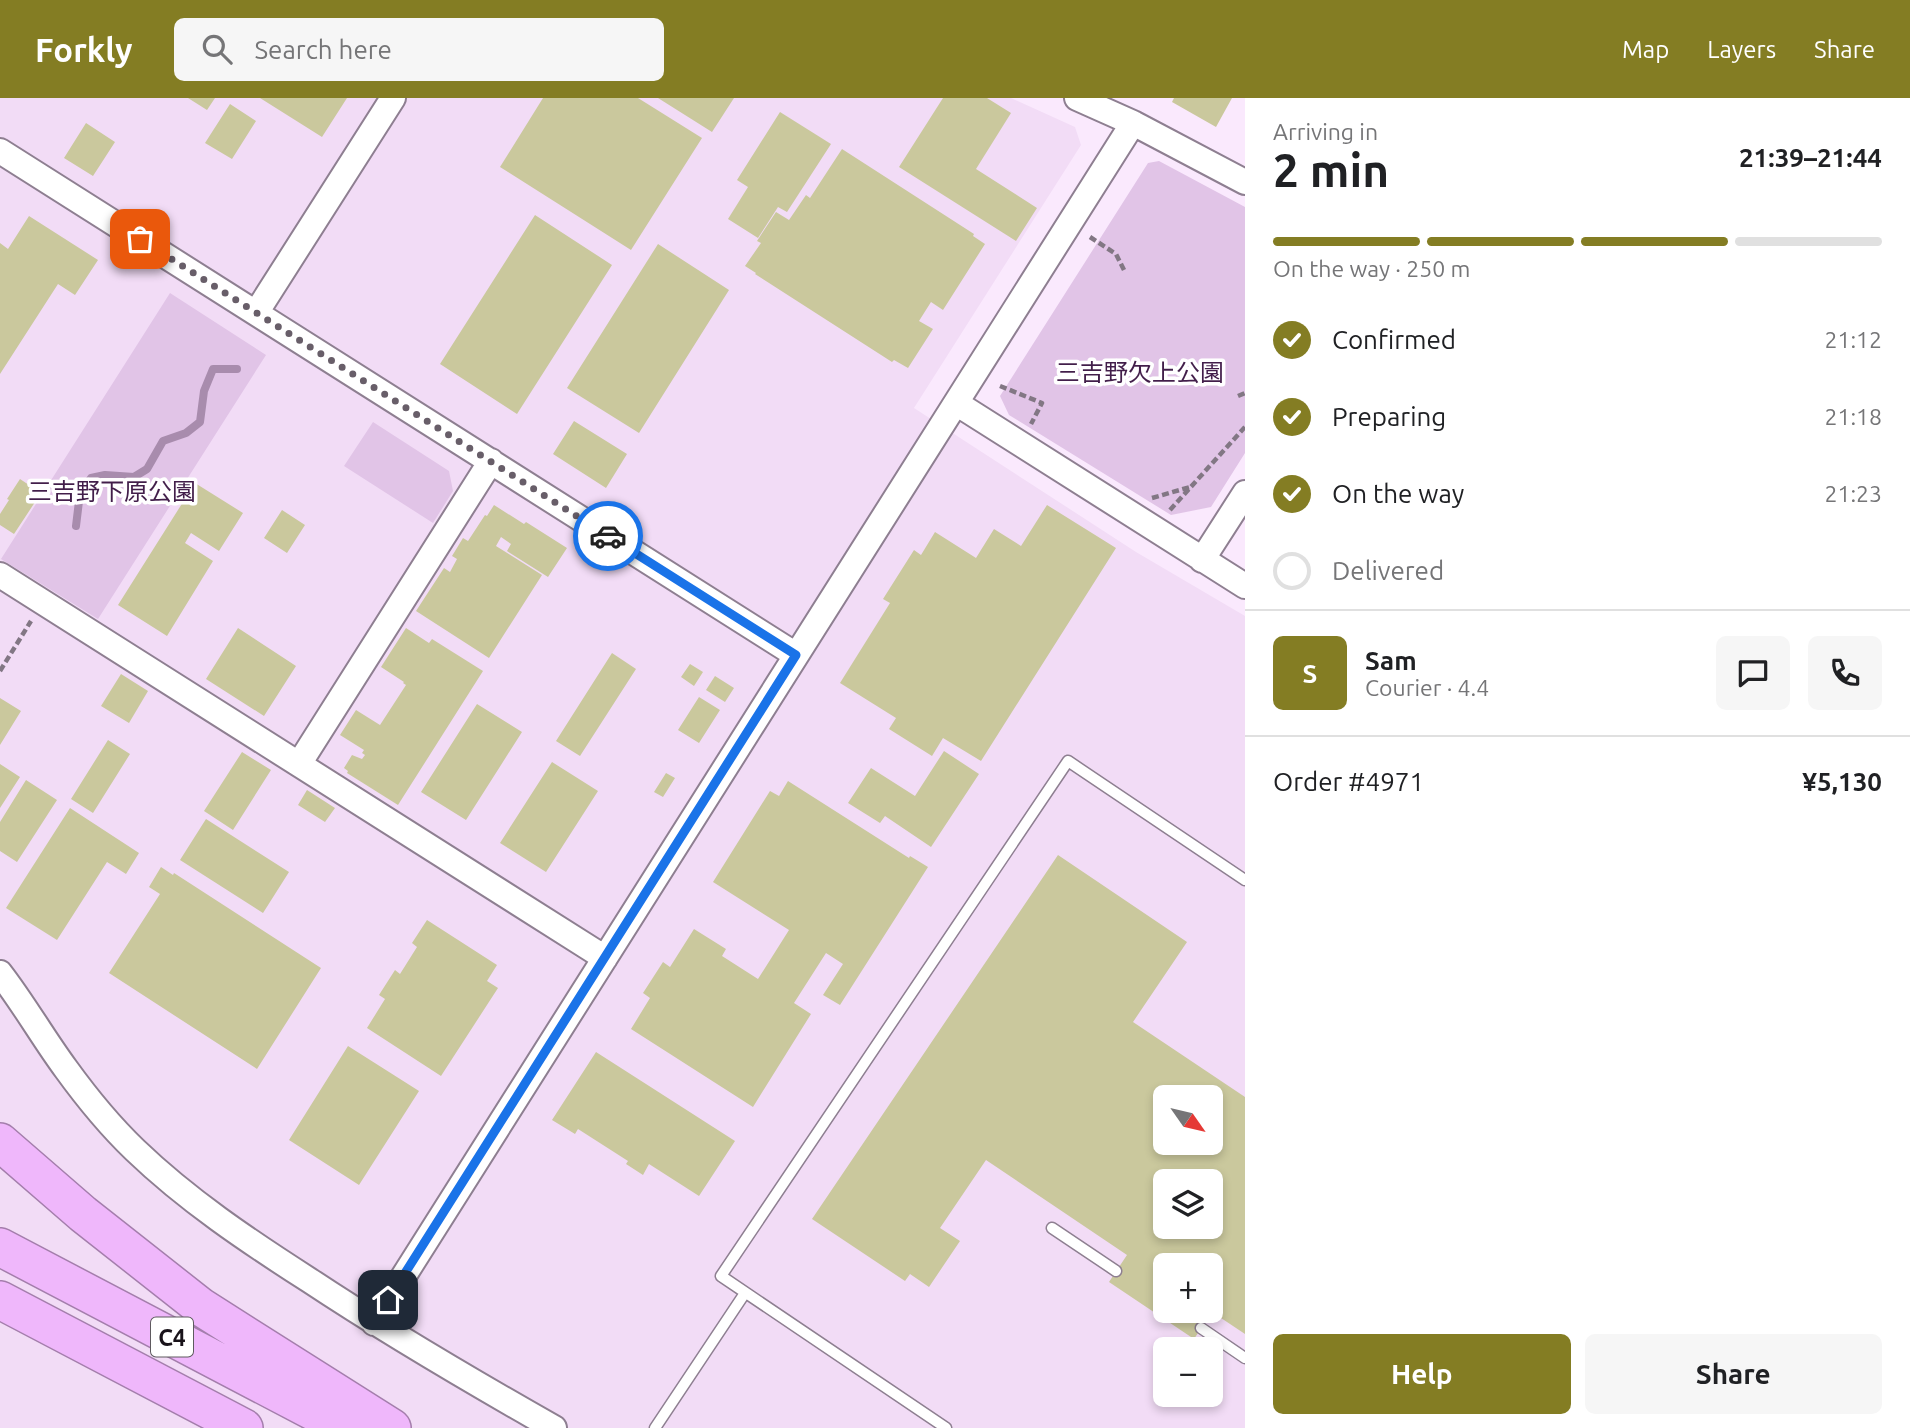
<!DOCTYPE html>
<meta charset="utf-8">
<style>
body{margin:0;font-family:Ubuntu,"Noto Sans JP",sans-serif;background:#f6f6f6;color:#202124;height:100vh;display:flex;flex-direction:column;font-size:26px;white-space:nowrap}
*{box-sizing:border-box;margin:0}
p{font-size:23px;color:#757577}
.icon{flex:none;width:38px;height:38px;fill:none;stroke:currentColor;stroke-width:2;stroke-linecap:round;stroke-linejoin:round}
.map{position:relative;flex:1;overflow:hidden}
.details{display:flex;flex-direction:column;background:#fff;width:665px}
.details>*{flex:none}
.needle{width:46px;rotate:124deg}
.buttons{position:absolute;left:1153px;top:987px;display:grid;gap:14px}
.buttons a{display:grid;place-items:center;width:70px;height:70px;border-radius:10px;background:#fff;box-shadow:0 4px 10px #0003;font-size:35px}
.pin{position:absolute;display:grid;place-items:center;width:60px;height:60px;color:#fff;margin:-30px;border-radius:14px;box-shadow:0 4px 10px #0006}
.courier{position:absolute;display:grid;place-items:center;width:70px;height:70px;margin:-35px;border:5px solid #1a73e8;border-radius:50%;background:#fff;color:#222;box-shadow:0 2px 9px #0007}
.summary em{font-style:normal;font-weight:700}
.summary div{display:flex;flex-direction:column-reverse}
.summary{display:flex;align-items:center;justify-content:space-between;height:119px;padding:0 28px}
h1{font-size:46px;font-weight:700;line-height:52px}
.bar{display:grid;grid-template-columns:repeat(4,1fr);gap:10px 7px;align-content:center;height:84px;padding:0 28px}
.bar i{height:9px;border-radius:5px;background:#e0e0e0}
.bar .current{background:#847d23}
.bar p{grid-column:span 4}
.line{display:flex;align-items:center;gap:18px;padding:0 28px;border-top:2px solid #e0e0e0}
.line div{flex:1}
.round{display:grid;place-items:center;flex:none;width:74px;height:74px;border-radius:10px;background:#f6f6f6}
ol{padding:0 28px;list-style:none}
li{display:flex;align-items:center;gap:21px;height:77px}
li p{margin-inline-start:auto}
li .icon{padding:7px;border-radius:50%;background:#847d23;color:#fff;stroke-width:4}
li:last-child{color:#757577}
li i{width:38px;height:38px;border:4px solid #e0e0e0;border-radius:50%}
.primary-button{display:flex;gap:14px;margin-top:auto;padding:14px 28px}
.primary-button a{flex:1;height:80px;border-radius:10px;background:#847d23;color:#fff;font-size:28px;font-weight:700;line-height:80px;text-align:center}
.primary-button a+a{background:#f6f6f6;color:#202124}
header{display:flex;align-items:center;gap:42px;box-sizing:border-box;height:98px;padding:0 35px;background:#847d23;color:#fff}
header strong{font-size:33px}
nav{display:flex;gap:38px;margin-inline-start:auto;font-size:24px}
.search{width:490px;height:63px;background:#f6f6f6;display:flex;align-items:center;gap:18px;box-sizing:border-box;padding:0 24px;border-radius:10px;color:#757577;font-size:26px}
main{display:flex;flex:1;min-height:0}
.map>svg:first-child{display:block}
</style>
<header>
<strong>Forkly</strong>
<div class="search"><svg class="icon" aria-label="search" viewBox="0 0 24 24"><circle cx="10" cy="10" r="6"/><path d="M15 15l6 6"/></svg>Search here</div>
<nav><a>Map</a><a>Layers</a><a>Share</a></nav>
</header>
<main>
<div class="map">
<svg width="1245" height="1330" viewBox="0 0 1245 1330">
<rect width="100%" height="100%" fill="#fae9fd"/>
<!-- built -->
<path fill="#f2dcf6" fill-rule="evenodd" d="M0 0H1011L1075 29 1081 47 914 310 1136 454 1245 518V1330H0ZM1166 999H1211V1045H1166ZM1166 1083H1211V1129H1166ZM1166 1167H1211V1213H1166ZM1166 1251H1211V1297H1166Z"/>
<!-- green -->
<path fill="#e1c4e7" d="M1159 63 1245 109V355L1211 409 1171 417 1009 317 1000 298 1148 65Z
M170 195 266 257 98 521 1 461Z
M373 324 449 373 453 393 433 425 344 368Z"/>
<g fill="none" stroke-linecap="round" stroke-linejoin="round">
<!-- stream -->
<path stroke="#a88cad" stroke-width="8" d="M76 428 80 395 91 380 105 377 134 379 147 371 163 343 186 335 200 324 204 293 213 271H237"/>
</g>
<!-- building -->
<path fill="#cac89d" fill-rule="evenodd" d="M188 0H215L207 12Z
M260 0H347L322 39Z
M543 0H638L702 40 631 152 500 69Z
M658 0H734L712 34Z
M943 0H987L1011 15 976 71 1037 110 1016 143 899 69Z
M1174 0H1232L1216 29 1172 4Z
M230 6 256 23 232 61 205 45Z
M780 14 831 46 787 114 778 109 758 140 728 121 748 89 737 82Z
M86 25 115 44 93 78 64 60Z
M842 51 974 136 973 138 985 146 943 212 931 204 919 223 933 231 908 270 894 262 892 264 755 176 756 175 745 168 761 145 757 143 776 114 789 122 806 97 810 100Z
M535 117 612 167 517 316 440 266Z
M29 118 98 162 75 197 58 186 0 276V145L8 151Z
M658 146 729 192 639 335 567 290Z
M574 323 627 356 606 390 553 356Z
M20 381 41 395 14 436 0 427V416L9 402 7 401Z
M195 385 243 415 219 453 191 435 185 445 213 463 167 538 118 507Z
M494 407 524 426 526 424 567 450 548 479 507 453 511 446 501 439 496 448 542 477 489 560 416 513 444 470 450 474 457 461 452 458 463 440 468 443 485 417 487 418Z
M1047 407 1116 450 981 663 943 640 932 658 889 631 896 620 840 585 890 505 883 501 914 452 921 457 935 434 976 460 994 431 1021 448Z
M282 412 305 427 287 455 264 440Z
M238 530 296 568 264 618 206 581Z
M406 530 429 545 432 541 483 573 398 707 347 675 348 673 344 670 352 657 362 661 365 657 362 655 364 652 340 637 356 612 380 627 406 587 403 585 404 584 381 569Z
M612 555 636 571 580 658 556 643Z
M690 566 703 574 694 588 681 579Z
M121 576 148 593 129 625 101 608Z
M715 578 734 590 725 604 706 592Z
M699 599 720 612 699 645 678 632Z
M0 600 21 613 0 647Z
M477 606 522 634 466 722 421 694Z
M108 642 130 656 93 715 71 701Z
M944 653 979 676 931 749 885 718 880 725 848 705 871 670 915 698Z
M242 654 271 672 233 732 204 713Z
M552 664 598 693 546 774 500 745Z
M0 666 20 679 0 710Z
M666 675 675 680 663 699 654 694Z
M26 682 57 702 17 764 0 753V724Z
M788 683 909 760 910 758 928 769 840 907 823 897 843 866 826 855 794 905 811 916 753 1009 631 931 650 900 643 895 663 864 670 869 694 831 726 851 722 858 758 881 789 832 713 784 770 693 779 698Z
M307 692 335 710 325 724 298 707Z
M70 710 139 755 126 776 107 764 57 842 6 810Z
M206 721 289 774 263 815 180 762Z
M1058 757 1187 844 1133 924 1245 999V1236L1212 1214 1194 1241 1109 1184 1127 1157 986 1062 940 1130 960 1143 929 1189 910 1176 905 1183 812 1121ZM1166 999H1211V1045H1166ZM1166 1083H1211V1129H1166ZM1166 1167H1211V1213H1166Z
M161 769 173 777 174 775 321 870 257 971 109 875 160 796 149 789Z
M427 822 497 867 487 883 498 890 441 978 367 930 385 901 379 897 395 872 400 876 417 849 412 845Z
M348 948 419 993 359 1087 289 1042Z
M596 954 735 1043 699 1098 649 1066 643 1077 626 1066 628 1063 578 1031 575 1036 552 1022Z"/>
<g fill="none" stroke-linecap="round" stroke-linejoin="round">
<defs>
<path id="service" d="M1052 1130 1116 1173
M1201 1230 1245 1260
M655 1330 745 1195
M946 1330 721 1178 1068 663 1245 782"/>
<path id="tertiary" d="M1077 0 1133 25 1245 84
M0 53 796 557
M256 215 393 0
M956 305 1245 488
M1202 462 1245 395
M0 477 605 860
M299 666 491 363
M0 875C24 906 43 940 66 971 87 1000 110 1028 135 1052 187 1102 248 1143 309 1182 389 1235 471 1283 554 1330
M374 1225 1133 25"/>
<path id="motorway" d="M0 1044 83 1116 201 1209 392 1330
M0 1149 345 1330
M0 1202 244 1330"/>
</defs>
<!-- service casing -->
<use href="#service" stroke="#8e7f91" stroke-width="13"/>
<!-- tertiary casing -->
<use href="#tertiary" stroke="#8e7f91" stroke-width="28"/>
<!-- motorway casing -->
<use href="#motorway" stroke="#a47eac" stroke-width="40"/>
<!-- path -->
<path stroke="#827784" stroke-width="4.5" stroke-dasharray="7 3.5" stroke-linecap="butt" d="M1090 139 1116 156 1124 172
M1000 288 1042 305 1031 326
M1238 298 1245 295
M1152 400 1190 389
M1170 412 1245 329
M0 573 31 523"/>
<!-- service -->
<use href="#service" stroke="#fff" stroke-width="10"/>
<!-- tertiary -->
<use href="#tertiary" stroke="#fff" stroke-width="24"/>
<!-- motorway -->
<use href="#motorway" stroke="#efb7fb" stroke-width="37"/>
</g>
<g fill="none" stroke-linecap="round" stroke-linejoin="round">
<!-- done -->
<path stroke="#685e69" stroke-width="7" stroke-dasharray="0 12.6" d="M140 141 608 438"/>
<!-- route -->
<path stroke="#1a73e8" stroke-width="9" d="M388 1202 796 557 608 438"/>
</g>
<g text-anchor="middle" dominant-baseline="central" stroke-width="7" stroke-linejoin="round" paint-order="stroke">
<!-- shield labels -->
<rect fill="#fff" stroke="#5e5a5f" stroke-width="2" x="151" y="1219.5" width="42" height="39" rx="5"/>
<g font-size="23" font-weight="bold" fill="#19131a">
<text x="172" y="1239">C4</text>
</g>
<!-- park labels -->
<g font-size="24" fill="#421e4a" stroke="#fff">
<text x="1140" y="274">三吉野欠上公園</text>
<text x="112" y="393">三吉野下原公園</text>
</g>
</g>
</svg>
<div class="buttons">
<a><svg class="needle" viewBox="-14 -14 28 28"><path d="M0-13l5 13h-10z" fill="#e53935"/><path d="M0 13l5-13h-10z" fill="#757577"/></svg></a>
<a><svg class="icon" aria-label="layers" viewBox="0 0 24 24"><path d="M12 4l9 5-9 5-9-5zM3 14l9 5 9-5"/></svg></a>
<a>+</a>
<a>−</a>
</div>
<div class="pin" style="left:140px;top:141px;background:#ea580c"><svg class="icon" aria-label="bag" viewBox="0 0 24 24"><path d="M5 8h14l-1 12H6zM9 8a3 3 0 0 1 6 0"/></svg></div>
<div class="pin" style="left:388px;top:1202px;background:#1f2937"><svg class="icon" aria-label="home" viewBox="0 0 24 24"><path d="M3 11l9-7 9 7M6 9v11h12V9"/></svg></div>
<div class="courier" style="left:608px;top:438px"><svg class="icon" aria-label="car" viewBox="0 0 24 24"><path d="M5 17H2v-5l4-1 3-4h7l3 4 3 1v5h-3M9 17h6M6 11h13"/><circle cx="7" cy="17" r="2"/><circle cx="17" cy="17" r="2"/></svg></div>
</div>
<section class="details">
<div class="summary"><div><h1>2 min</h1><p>Arriving in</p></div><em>21:39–21:44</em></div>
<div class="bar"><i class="current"></i><i class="current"></i><i class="current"></i><i></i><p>On the way · 250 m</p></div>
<ol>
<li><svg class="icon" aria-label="check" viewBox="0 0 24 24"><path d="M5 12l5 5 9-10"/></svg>Confirmed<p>21:12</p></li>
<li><svg class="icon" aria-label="check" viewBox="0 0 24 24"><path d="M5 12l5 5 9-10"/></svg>Preparing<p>21:18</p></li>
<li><svg class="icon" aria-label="check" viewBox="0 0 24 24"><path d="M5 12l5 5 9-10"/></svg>On the way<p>21:23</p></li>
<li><i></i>Delivered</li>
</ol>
<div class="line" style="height:126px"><b class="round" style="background:#847d23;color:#fff">S</b><div><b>Sam</b><p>Courier · 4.4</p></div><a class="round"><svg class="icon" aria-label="chat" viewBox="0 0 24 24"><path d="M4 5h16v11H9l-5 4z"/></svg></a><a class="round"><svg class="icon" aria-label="phone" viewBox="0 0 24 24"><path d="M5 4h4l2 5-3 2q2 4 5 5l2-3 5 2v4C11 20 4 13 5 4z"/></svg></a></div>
<div class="line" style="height:91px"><div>Order #4971</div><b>¥5,130</b></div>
<div class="primary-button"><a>Help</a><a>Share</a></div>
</section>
</main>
